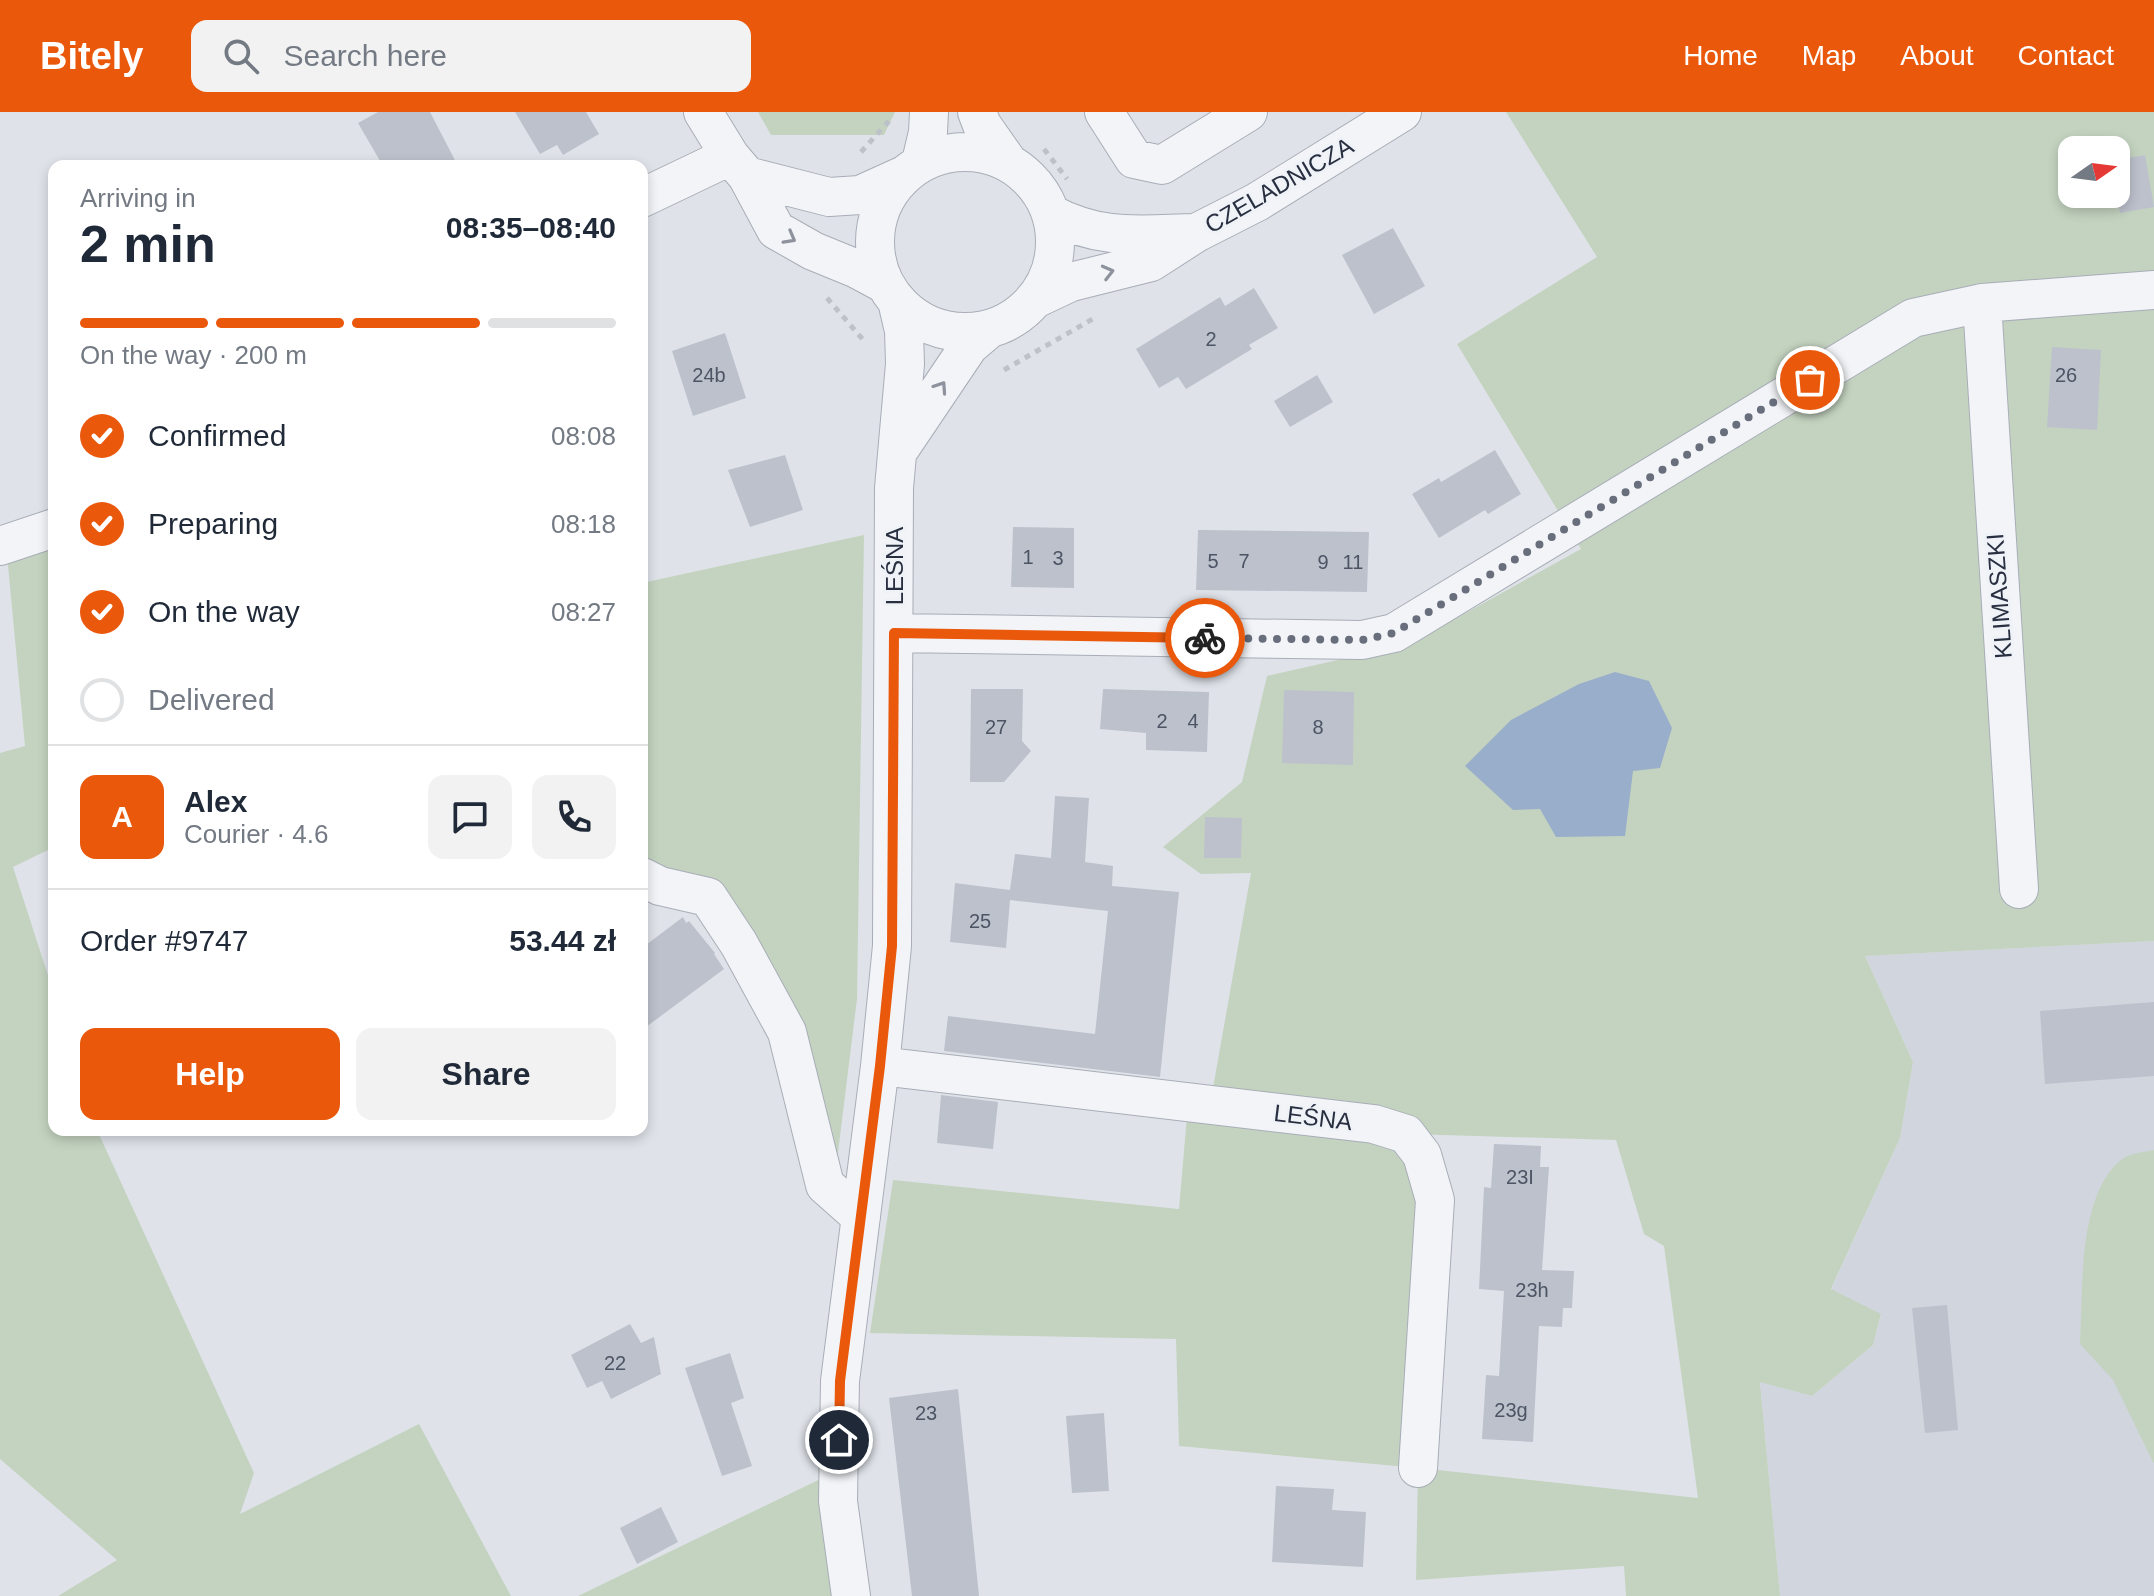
<!DOCTYPE html>
<meta charset="utf-8">
<style>
body{margin:0;font-family:Arial,sans-serif;background:#f2f2f3;color:#1f2937;height:100vh;display:flex;flex-direction:column;font-size:30px;white-space:nowrap}
*{box-sizing:border-box;margin:0}
p{font-size:26px;color:#747a83}
.icon{flex:none;width:44px;height:44px;fill:none;stroke:currentColor;stroke-width:2;stroke-linecap:round;stroke-linejoin:round}
.map{position:relative;flex:1;overflow:hidden}
.side{position:absolute;left:48px;top:48px;width:600px;height:976px;display:flex;flex-direction:column;background:#fff;border-radius:16px;box-shadow:0 4px 12px #0003}
.side>*{flex:none}
.needle{width:52px;rotate:76deg}
.buttons{position:absolute;left:2058px;top:24px;display:grid;gap:16px}
.buttons a{display:grid;place-items:center;width:72px;height:72px;border-radius:16px;background:#fff;box-shadow:0 4px 12px #0003;font-size:40px}
.pin{position:absolute;display:grid;place-items:center;width:68px;height:68px;color:#fff;margin:-34px;border:4px solid #fff;border-radius:50%;box-shadow:0 2px 8px #0007}
.courier{position:absolute;display:grid;place-items:center;width:80px;height:80px;margin:-40px;border:6px solid #ea580c;border-radius:50%;background:#fff;color:#222;box-shadow:0 2px 10px #0007}
.headline em{font-style:normal;font-weight:700}
.headline div{display:flex;flex-direction:column-reverse}
.headline{display:flex;align-items:center;justify-content:space-between;height:136px;padding:0 32px}
h1{font-size:52px;font-weight:700;line-height:60px}
.bar{display:grid;grid-template-columns:repeat(4,1fr);gap:12px 8px;align-content:center;height:96px;padding:0 32px}
.bar i{height:10px;border-radius:6px;background:#e0e1e3}
.bar .on{background:#ea580c}
.bar p{grid-column:span 4}
.line{display:flex;align-items:center;gap:20px;padding:0 32px;border-top:2px solid #e0e1e3}
.line div{flex:1}
.round{display:grid;place-items:center;flex:none;width:84px;height:84px;border-radius:16px;background:#f2f2f3}
ol{padding:0 32px;list-style:none}
li{display:flex;align-items:center;gap:24px;height:88px}
li p{margin-inline-start:auto}
li .icon{padding:8px;border-radius:50%;background:#ea580c;color:#fff;stroke-width:4}
li:last-child{color:#747a83}
li i{width:44px;height:44px;border:4px solid #e0e1e3;border-radius:50%}
.button{display:flex;gap:16px;margin-top:auto;padding:16px 32px}
.button a{flex:1;height:92px;border-radius:16px;background:#ea580c;color:#fff;font-size:32px;font-weight:700;line-height:92px;text-align:center}
.button a+a{background:#f2f2f3;color:#1f2937}
header{display:flex;align-items:center;gap:48px;box-sizing:border-box;height:112px;padding:0 40px;background:#ea580c;color:#fff}
header strong{font-size:38px}
nav{display:flex;gap:44px;margin-inline-start:auto;font-size:28px}
.search{width:560px;height:72px;background:#f2f2f3;display:flex;align-items:center;gap:20px;box-sizing:border-box;padding:0 28px;border-radius:16px;color:#747a83;font-size:30px}
.map>svg:first-child{display:block}
</style>
<header>
<strong>Bitely</strong>
<div class="search"><svg class="icon" aria-label="search" viewBox="0 0 24 24"><circle cx="10" cy="10" r="6"/><path d="M15 15l6 6"/></svg>Search here</div>
<nav><a>Home</a><a>Map</a><a>About</a><a>Contact</a></nav>
</header>
<div class="map">
<svg width="2154" height="1484" viewBox="0 0 2154 1484">
<rect width="100%" height="100%" fill="#dfe3e9"/>
<!-- built -->
<path fill="#d1d5de" d="M2154 829V1484H1780L1760 1269 1812 1284 1873 1233 1881 1203 1831 1178 1900 1026 1913 950 1865 844Z"/>
<!-- green -->
<path fill="#c4d3c0" fill-rule="evenodd" d="M758 0H895L884 23H771Z
M1506 0H2154V829L1865 844 1913 950 1900 1026 1831 1177 1881 1202 1873 1233 1812 1284 1760 1270 1780 1484H1626L1624 1454 1416 1468 1418 1356 1179 1334 1176 1227 870 1221 893 1068 1179 1097 1188 992 1210 993 1251 761 1201 762 1163 735 1242 670 1267 564 1351 545 1444 513 1581 437 1457 232 1597 145ZM2072 38H2116V82H2072ZM1407 1022 1616 1028 1644 1122 1664 1134 1698 1386 1419 1356 1430 1063Z
M54 416V735L13 755 54 882V1018H97L254 1361 240 1402 419 1312 511 1484H58L117 1448 0 1347V641L25 634 6 432Z
M864 423 857 887 834 1073 787 920 708 785 642 765V471Z
M2154 1038V1352L2113 1268 2080 1232C2083 1180 2077 1078 2124 1046 2131 1041 2145 1040 2154 1038Z
M839 1358 851 1484H578Z"/>
<!-- water -->
<path fill="#99aeca" d="M1615 560 1649 569 1672 616 1660 656 1633 659 1625 724 1556 725 1540 697 1513 698 1465 654 1511 608 1579 572Z"/>
<!-- building -->
<path fill="#bcc1cc" d="M378 0H430L458 54H383L358 11Z
M515 0H586L599 22 563 43 557 33 540 42Z
M2145 43 2154 95 2120 101 2116 76V48Z
M1393 116 1425 174 1374 202 1342 143Z
M1254 176 1278 216 1249 233 1252 237 1186 277 1178 265 1159 276 1136 237 1220 185 1225 194Z
M725 221 746 286 693 304 672 239Z
M2052 235 2101 238 2097 318 2047 315Z
M1317 263 1333 290 1290 315 1274 289Z
M1495 338 1521 382 1488 402 1485 398 1439 426 1412 382 1439 366 1441 370Z
M785 343 803 398 750 415 728 358Z
M1013 415 1074 416V476L1011 475Z
M1198 418 1369 420 1367 480 1196 478Z
M971 577H1023L1022 629 1031 639 1004 670H970Z
M1103 577 1209 580 1207 640 1146 638V621L1100 617Z
M1284 578 1354 580 1353 653 1282 651Z
M1055 684 1089 686 1085 750 1113 754 1112 774 1179 780 1160 965 944 939 948 904 1095 922 1108 799 1010 788 1006 836 950 830 955 771 1010 778 1015 742 1051 746Z
M1205 705 1242 706 1241 746H1204Z
M683 805 686 811 689 809 715 841 714 842 724 857 642 918V836Z
M2154 890V964L2045 972 2040 899Z
M941 983 998 990 993 1037 937 1031Z
M1494 1032 1541 1034 1540 1055H1549L1542 1158 1574 1159 1572 1196H1563L1562 1215 1539 1214 1533 1330 1482 1327 1486 1263 1499 1264 1504 1179 1479 1177 1484 1075 1491 1076Z
M1947 1193 1958 1318 1925 1321 1912 1196Z
M630 1212 641 1231 654 1225 661 1262 611 1287 602 1269 587 1276 571 1243Z
M730 1241 744 1286 731 1291 752 1354 722 1364 685 1256Z
M958 1277 979 1484H912L889 1286Z
M1104 1301 1109 1379 1072 1381 1066 1304Z
M1276 1374 1334 1377 1332 1398 1366 1400 1363 1455 1272 1450Z
M661 1395 678 1430 637 1452 620 1416Z"/>
<g fill="none" stroke-linecap="round" stroke-linejoin="round">
<defs>
<path id="minor" d="M703 0 730 44 747 64 776 118 813 139 857 157 885 172
M977 0 982 13 1008 50
M1104 0 1134 47 1162 53 1248 0
M875 130a90 90 0 1 1 180 0a90 90 0 1 1-180 0Z
M921 50 928 20 929 0
M747 64 829 85 860 83 902 64
M642 86 730 44
M1051 102C1102 129 1140 122 1196 121
M1035 187 1071 170 1151 150 1196 121 1257 90 1402 0
M1982 191 2019 777
M901 335 969 234 989 217
M0 434 54 416
M894 521 1362 528 1394 521 1913 206 1982 191 2154 178
M642 765 660 774 708 785 739 832 787 920 825 1073 861 1105
M880 954 1374 1012 1406 1022 1422 1043 1435 1088 1418 1356
M851 1484 838 1389 840 1269 880 954 892 834 894 376 905 252 904 219 897 189"/>
</defs>
<!-- minor casing -->
<use href="#minor" stroke="#a8adb7" stroke-width="40"/>
<!-- path -->
<path stroke="#bdc1c8" stroke-width="5" stroke-dasharray="6 6" stroke-linecap="butt" d="M1044 37 1067 67
M861 40 889 9
M827 186 865 230
M1004 258 1096 205"/>
<!-- minor -->
<use href="#minor" stroke="#f2f4f7" stroke-width="38"/>
</g>
<!-- one-way arrows -->
<defs><path id="oneway-chevron" d="M-2-3.5L2.5 0L-2 3.5" fill="none" stroke-width="1.6" stroke-linecap="round" stroke-linejoin="round" transform="scale(2)"/></defs>
<g stroke="#8d929c">
<use href="#oneway-chevron" transform="translate(790 126) rotate(29)"/>
<use href="#oneway-chevron" transform="translate(1108 160) rotate(-14)"/>
<use href="#oneway-chevron" transform="translate(941 275) rotate(-56)"/>
</g>
<g fill="none" stroke-linecap="round" stroke-linejoin="round">
<!-- done -->
<path stroke="#686e7c" stroke-width="8" stroke-dasharray="0 14.4" d="M1205 526 1362 528 1394 521 1810 268"/>
<!-- route -->
<path stroke="#ea580c" stroke-width="10" d="M839 1328 840 1269 880 954 892 834 894 521 1205 526"/>
</g>
<g text-anchor="middle" dominant-baseline="central" stroke-width="6" stroke-linejoin="round" paint-order="stroke">
<!-- number labels -->
<g font-size="20" fill="#4d5464">
<text x="1211" y="227">2</text>
<text x="709" y="263">24b</text>
<text x="2066" y="263">26</text>
<text x="1028" y="445">1</text>
<text x="1058" y="446">3</text>
<text x="1213" y="449">5</text>
<text x="1244" y="449">7</text>
<text x="1323" y="450">9</text>
<text x="1353" y="450">11</text>
<text x="1162" y="609">2</text>
<text x="1193" y="609">4</text>
<text x="996" y="615">27</text>
<text x="1318" y="615">8</text>
<text x="980" y="809">25</text>
<text x="1520" y="1065">23I</text>
<text x="1532" y="1178">23h</text>
<text x="615" y="1251">22</text>
<text x="1511" y="1298">23g</text>
<text x="926" y="1301">23</text>
</g>
<!-- street labels -->
<g font-size="24" fill="#282f41" stroke="#eff2f6">
<text transform="translate(1279 73) rotate(-30)">CZELADNICZA</text>
<text transform="translate(894 454) rotate(-90)">LEŚNA</text>
<text transform="translate(1999 484) rotate(-94)">KLIMASZKI</text>
<text transform="translate(1313 1005) rotate(7)">LEŚNA</text>
</g>
</g>
</svg>
<div class="buttons">
<a><svg class="needle" viewBox="-14 -14 28 28"><path d="M0-13l5 13h-10z" fill="#e53935"/><path d="M0 13l5-13h-10z" fill="#747a83"/></svg></a>
</div>
<div class="pin" style="left:1810px;top:268px;background:#ea580c"><svg class="icon" aria-label="bag" viewBox="0 0 24 24"><path d="M5 8h14l-1 12H6zM9 8a3 3 0 0 1 6 0"/></svg></div>
<div class="pin" style="left:839px;top:1328px;background:#1f2937"><svg class="icon" aria-label="home" viewBox="0 0 24 24"><path d="M3 11l9-7 9 7M6 9v11h12V9"/></svg></div>
<div class="courier" style="left:1205px;top:526px"><svg class="icon" aria-label="bike" viewBox="0 0 24 24"><circle cx="6" cy="16" r="4"/><circle cx="18" cy="16" r="4"/><path d="M6 16l4-8h5l3 8M10 8l3 8H6M13 5h3"/></svg></div>
<section class="side">
<div class="headline"><div><h1>2 min</h1><p>Arriving in</p></div><em>08:35–08:40</em></div>
<div class="bar"><i class="on"></i><i class="on"></i><i class="on"></i><i></i><p>On the way · 200 m</p></div>
<ol>
<li><svg class="icon" aria-label="check" viewBox="0 0 24 24"><path d="M5 12l5 5 9-10"/></svg>Confirmed<p>08:08</p></li>
<li><svg class="icon" aria-label="check" viewBox="0 0 24 24"><path d="M5 12l5 5 9-10"/></svg>Preparing<p>08:18</p></li>
<li><svg class="icon" aria-label="check" viewBox="0 0 24 24"><path d="M5 12l5 5 9-10"/></svg>On the way<p>08:27</p></li>
<li><i></i>Delivered</li>
</ol>
<div class="line" style="height:144px"><b class="round" style="background:#ea580c;color:#fff">A</b><div><b>Alex</b><p>Courier · 4.6</p></div><a class="round"><svg class="icon" aria-label="chat" viewBox="0 0 24 24"><path d="M4 5h16v11H9l-5 4z"/></svg></a><a class="round"><svg class="icon" aria-label="phone" viewBox="0 0 24 24"><path d="M5 4h4l2 5-3 2q2 4 5 5l2-3 5 2v4C11 20 4 13 5 4z"/></svg></a></div>
<div class="line" style="height:104px"><div>Order #9747</div><b>53.44 zł</b></div>
<div class="button"><a>Help</a><a>Share</a></div>
</section>
</div>
